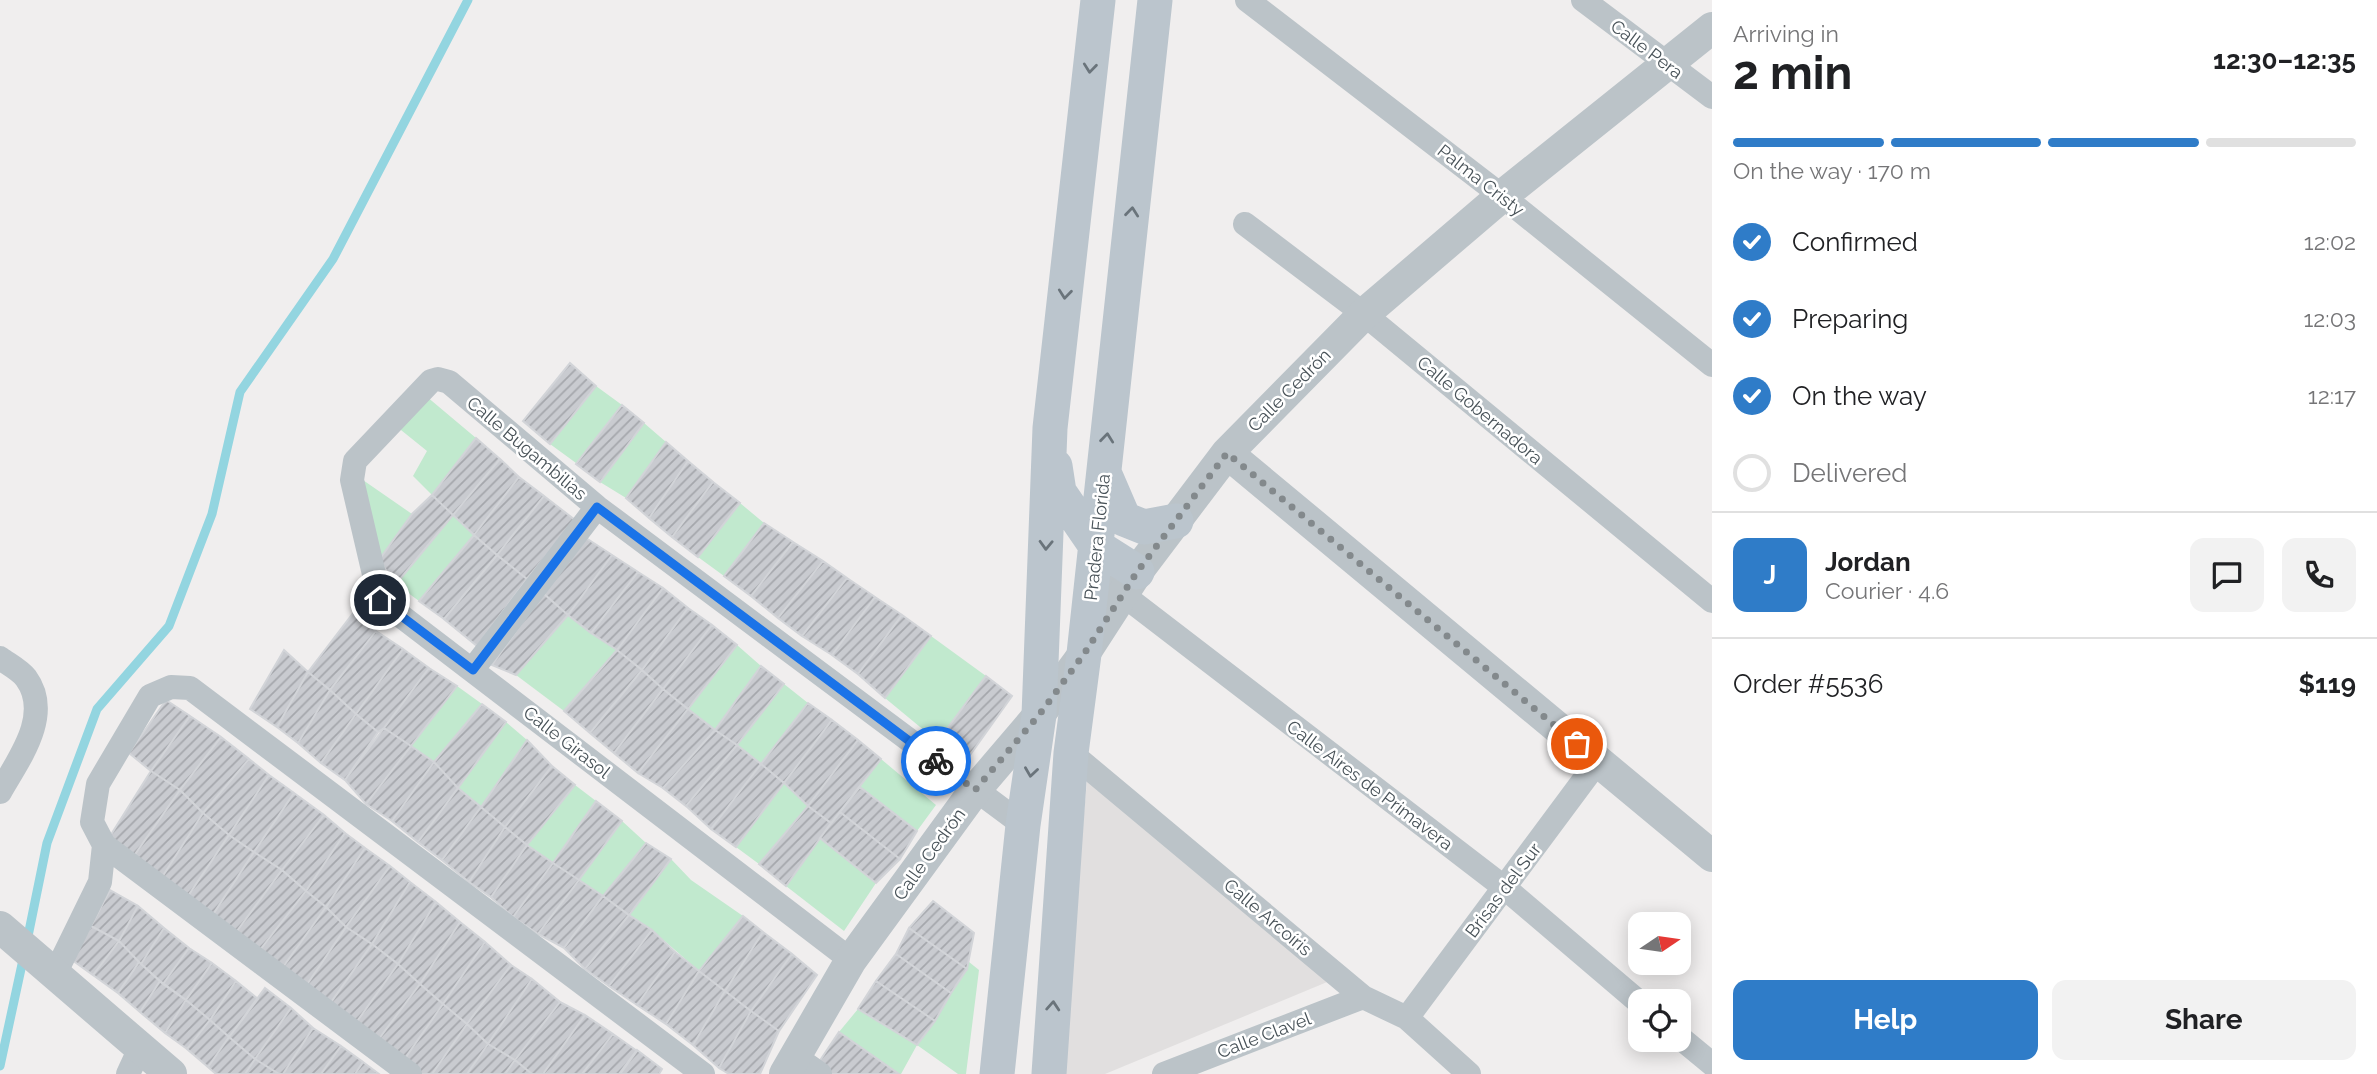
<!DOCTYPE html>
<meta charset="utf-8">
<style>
body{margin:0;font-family:Raleway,sans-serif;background:#f2f2f2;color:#202124;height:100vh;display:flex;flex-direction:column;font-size:26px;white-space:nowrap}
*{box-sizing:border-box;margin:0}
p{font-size:23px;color:#757577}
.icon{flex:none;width:38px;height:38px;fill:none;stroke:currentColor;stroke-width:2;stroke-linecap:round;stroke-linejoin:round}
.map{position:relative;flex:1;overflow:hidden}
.drawer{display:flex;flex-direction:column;background:#fff;width:665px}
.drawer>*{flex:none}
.needle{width:46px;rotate:77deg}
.buttons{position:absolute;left:1628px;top:912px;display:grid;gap:14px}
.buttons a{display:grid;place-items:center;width:63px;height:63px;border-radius:14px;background:#fff;box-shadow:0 4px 18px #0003;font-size:35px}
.pin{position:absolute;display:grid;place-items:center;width:60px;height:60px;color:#fff;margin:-30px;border:4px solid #fff;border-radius:50%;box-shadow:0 2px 7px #0007}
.courier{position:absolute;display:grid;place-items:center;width:70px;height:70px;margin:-35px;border:5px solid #1a73e8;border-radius:50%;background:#fff;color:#222;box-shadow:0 2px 9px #0007}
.head em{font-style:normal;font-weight:700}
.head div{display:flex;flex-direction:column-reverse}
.head{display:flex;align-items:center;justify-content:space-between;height:119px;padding:0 21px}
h1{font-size:46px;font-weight:700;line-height:52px}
.bar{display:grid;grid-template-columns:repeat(4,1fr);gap:10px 7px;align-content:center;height:84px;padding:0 21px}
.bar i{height:9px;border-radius:5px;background:#e0e0e0}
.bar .selected{background:#2f7cc8}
.bar p{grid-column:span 4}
.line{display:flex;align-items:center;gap:18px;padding:0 21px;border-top:2px solid #e0e0e0}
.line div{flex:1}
.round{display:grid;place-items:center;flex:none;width:74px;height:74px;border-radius:14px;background:#f2f2f2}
ol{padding:0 21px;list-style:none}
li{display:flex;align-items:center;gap:21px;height:77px}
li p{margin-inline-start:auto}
li .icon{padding:7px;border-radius:50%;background:#2f7cc8;color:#fff;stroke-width:4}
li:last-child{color:#757577}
li i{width:38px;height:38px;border:4px solid #e0e0e0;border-radius:50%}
.primary-button{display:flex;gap:14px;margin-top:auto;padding:14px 21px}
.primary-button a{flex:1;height:80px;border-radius:14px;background:#2f7cc8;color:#fff;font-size:28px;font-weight:700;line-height:80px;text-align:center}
.primary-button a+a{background:#f2f2f2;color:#202124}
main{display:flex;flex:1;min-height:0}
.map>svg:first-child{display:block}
</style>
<main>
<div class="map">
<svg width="1712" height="1074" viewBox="0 0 1712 1074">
<defs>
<pattern id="building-hatch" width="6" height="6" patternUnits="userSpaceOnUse" patternTransform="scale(1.75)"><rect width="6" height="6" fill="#c9cbd0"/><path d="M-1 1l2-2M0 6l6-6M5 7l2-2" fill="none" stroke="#a5a7ac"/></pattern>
</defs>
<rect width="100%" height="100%" fill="#f0eeee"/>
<!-- education -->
<path fill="#e1dfdf" d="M1088 771 1332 980 1105 1074H1059Z"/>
<!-- green -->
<path fill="#c1e9ce" d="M596 386 622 405 576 463 550 444Z
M426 396 476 438 432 495 413 476 427 451 396 426Z
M644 423 666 442 626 498 600 482Z
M360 478 412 514 379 560Z
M740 503 764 523 724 576 698 557Z
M453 515 474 535 419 601 396 584Z
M568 615 617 650 564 711 516 675Z
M931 636 986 676 937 741 885 698Z
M737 645 761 666 715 730 688 709Z
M784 684 808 703 761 764 737 745Z
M457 686 482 704 434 762 411 746Z
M506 722 527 740 481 807 458 788Z
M881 759 936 805 917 831 860 787Z
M784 783 808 806 759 864 736 847Z
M575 785 596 801 553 863 527 845Z
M622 821 646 843 603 896 579 880Z
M820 838 876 883 844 931 786 886Z
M671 859 691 880 743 916 699 971 652 930 629 915Z
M969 962 979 970 966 1074H958L917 1045 901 1074H899L839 1032 858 1009 917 1045Z"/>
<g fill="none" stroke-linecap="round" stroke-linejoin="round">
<!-- stream -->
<path stroke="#93d5e0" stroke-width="9" d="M27 941 47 843 97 709 169 626 212 514 240 392 333 259 468 0
M0 1066 24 955"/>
</g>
<!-- building -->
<path fill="url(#building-hatch)" stroke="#d2d4d8" stroke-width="2" d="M570 363 596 386 550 444 523 421Z
M622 405 644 423 600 482 576 464Z
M476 438 500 459 453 515 432 495Z
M666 442 688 461 649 518 626 498Z
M500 459 519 477 474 535 453 515Z
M688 461 713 482 672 537 649 518Z
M519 477 544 496 497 555 474 535Z
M713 482 740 503 698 557 672 537Z
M432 495 453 515 396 584 379 560 412 514Z
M544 496 575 520 527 579 497 555Z
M764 523 793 542 751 596 724 576Z
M474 535 497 555 444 619 419 601Z
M586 538 612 555 568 615 543 593Z
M793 542 823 561 778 618 751 596Z
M497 555 527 579 477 646 444 619Z
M612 555 638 572 591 633 568 615Z
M823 561 847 578 802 636 778 618Z
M638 572 663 588 617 650 591 633Z
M847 578 875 597 832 655 802 636Z
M663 588 688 608 642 670 617 650Z
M543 593 568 615 516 675 492 665Z
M875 597 902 615 858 674 832 655Z
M688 608 712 625 663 689 642 670Z
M354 612 376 631 330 690 308 672Z
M902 615 931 636 885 698 858 674Z
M712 625 737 645 688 709 663 689Z
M376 631 403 649 356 714 330 690Z
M403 649 429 668 384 728 378 732 356 714Z
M284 650 308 672 277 727 250 709Z
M617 650 642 670 590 733 564 711Z
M761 666 784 684 737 745 715 730Z
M429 668 457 686 411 746 384 728Z
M642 670 663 689 614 753 590 733Z
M308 672 330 690 298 743 277 727Z
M986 676 1012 696 965 762 938 741Z
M663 689 688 709 638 773 614 753Z
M330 690 356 714 321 763 298 743Z
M166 700 190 716 151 771 129 753Z
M808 703 832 720 784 783 761 764Z
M482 704 506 722 458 788 434 762Z
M688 709 715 730 663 788 638 773Z
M356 714 378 732 345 780 321 763Z
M190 716 221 737 180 790 151 771Z
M832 720 858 740 808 806 784 783Z
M384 728 411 746 366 804 345 780Z
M715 730 737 745 686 806 663 788Z
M221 737 249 759 203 813 180 790Z
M527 740 552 766 505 827 481 807Z
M858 740 881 759 831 823 808 806Z
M737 745 761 764 711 829 686 806Z
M411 746 434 762 392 821 366 804Z
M249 759 269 775 229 835 203 813Z
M434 762 458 788 418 842 392 821Z
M761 764 784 783 736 847 711 829Z
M552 766 575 785 527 845 505 827Z
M151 771 180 790 131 860 107 841Z
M269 775 294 793 254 852 229 835Z
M860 787 917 831 900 859 840 812Z
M458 788 481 807 442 860 418 842Z
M180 790 203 813 159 882 131 860Z
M294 793 324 815 282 870 254 852Z
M596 801 622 821 579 880 553 863Z
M808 806 831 823 786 886 759 864Z
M481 807 505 827 469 882 442 860Z
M840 812 900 859 876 883 820 838Z
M203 813 229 835 184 902 159 882Z
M324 815 345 833 306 891 282 870Z
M505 827 527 845 491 897 469 882Z
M345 833 365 848 326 907 306 891Z
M229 835 254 852 210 919 184 902Z
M646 843 671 859 629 915 603 896Z
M527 845 553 863 513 917 491 897Z
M365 848 390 866 346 927 326 907Z
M254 852 282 870 234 935 210 919Z
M553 863 579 880 538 934 513 917Z
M390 866 410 882 372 944 346 927Z
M282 870 306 891 256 955 234 935Z
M579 880 603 896 564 948 538 934Z
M410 882 436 902 398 964 372 944Z
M110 890 138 906 119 941 91 926Z
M306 891 326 907 278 974 256 955Z
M603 896 629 915 585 969 564 948Z
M933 901 974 933 967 969 909 928Z
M436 902 460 922 420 984 398 964Z
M138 906 164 928 141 964 119 941Z
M326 907 346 927 304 989 278 974Z
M629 915 652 930 609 986 585 969Z
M743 916 763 932 725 991 699 971Z
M460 922 485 942 443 1004 420 984Z
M91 926 119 941 93 975 72 960Z
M346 927 372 944 327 1008 304 989Z
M164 928 189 948 163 984 141 964Z
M909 928 967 969 951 993 896 954Z
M652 930 675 952 637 1005 609 986Z
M763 932 792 954 751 1011 725 991Z
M119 941 139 962 118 993 93 975Z
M485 942 511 965 467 1024 443 1004Z
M372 944 398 964 353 1027 327 1008Z
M189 948 212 963 186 1000 163 984Z
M675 952 699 971 666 1024 637 1005Z
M792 954 817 975 779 1031 751 1011Z
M896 954 951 993 935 1021 876 981Z
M139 962 160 981 140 1012 118 993Z
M212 963 236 981 210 1020 186 1000Z
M398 964 420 984 375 1044 353 1027Z
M511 965 532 979 488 1044 467 1024Z
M699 971 725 991 693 1045 666 1024Z
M532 979 560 1002 515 1060 488 1044Z
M160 981 186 1000 165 1033 140 1012Z
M236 981 258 999 229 1037 210 1020Z
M876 981 935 1021 917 1045 858 1009Z
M420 984 443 1004 401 1064 375 1044Z
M265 988 291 1008 255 1059 229 1037Z
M725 991 751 1011 719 1068 693 1045Z
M186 1000 210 1020 187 1049 165 1033Z
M560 1002 585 1015 543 1074H532L515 1060Z
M443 1004 467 1024 432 1074H416L401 1064Z
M291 1008 313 1028 283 1074H279L255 1059Z
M751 1011 779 1031 760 1074H729L719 1068Z
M585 1015 613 1034 582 1074H543Z
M210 1020 229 1037 208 1067 187 1049Z
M467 1024 488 1044 467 1074H432Z
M313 1028 341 1046 321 1074H283Z
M839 1032 899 1074H830L817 1065Z
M613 1034 637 1051 620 1074H582Z
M229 1037 255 1059 245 1074H216L208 1067Z
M488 1044 515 1060 505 1074H467Z
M341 1046 363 1062 355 1074H321Z
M637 1050 662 1069 659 1074H619Z
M255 1059 279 1074H245Z
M515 1060 532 1074H505Z
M363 1062 379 1074H355Z"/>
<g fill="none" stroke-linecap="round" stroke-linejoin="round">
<!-- minor -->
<path stroke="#bbc3c8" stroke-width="24" d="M1247 0 1502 196 1712 365
M1583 0 1712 97
M1245 224 1364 314 1712 601
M1108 587 1122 594 1505 888 1640 1003
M0 658C8 664 20 670 26 678 53 715 18 760 0 792
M473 669 597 507
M1071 753 1363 997 1407 1018 1469 1074
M851 960 380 600 352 480 355 461 431 381 438 379 449 382 597 507 1023 825
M55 974 100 882 104 845
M1407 1018 1598 761
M1678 1036 1712 1064
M796 1057 820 1074
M128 1074 140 1048
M410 1074 104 845 92 822 98 784 150 696 171 687 190 688 703 1074
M1164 1074 1363 997"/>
<!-- tertiary -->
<path stroke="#bbc3c8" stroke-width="32" d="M1227 453 1712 856
M0 927 171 1074
M785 1074 851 960 975 790 1039 715 1084 654 1137 572 1227 453 1364 314 1502 196 1712 28"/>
<!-- secondary -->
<path stroke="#bbc5cd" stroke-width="35" d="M1055 466 1059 492 1096 546 1137 572
M1105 475 1124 519 1144 527 1176 521
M997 1074 1023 825 1039 715 1050 428 1098 0
M1049 1074 1071 753 1084 654 1155 0"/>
</g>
<!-- one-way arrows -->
<defs><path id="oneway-chevron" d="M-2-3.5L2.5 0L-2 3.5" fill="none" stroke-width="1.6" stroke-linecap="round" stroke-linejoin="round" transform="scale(1.75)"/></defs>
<g stroke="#6a747b">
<use href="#oneway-chevron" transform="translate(1090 68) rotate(96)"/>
<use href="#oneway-chevron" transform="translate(1132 212) rotate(-84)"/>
<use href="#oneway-chevron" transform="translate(1065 294) rotate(96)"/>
<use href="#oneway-chevron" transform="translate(1107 438) rotate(-84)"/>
<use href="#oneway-chevron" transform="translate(1046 545) rotate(92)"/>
<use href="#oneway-chevron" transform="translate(1031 772) rotate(98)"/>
<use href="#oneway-chevron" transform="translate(1053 1006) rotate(-86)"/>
</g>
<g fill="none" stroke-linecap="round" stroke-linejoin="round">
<!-- done -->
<path stroke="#83898c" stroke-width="7" stroke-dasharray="0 12.6" d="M936 761 975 790 1039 715 1084 654 1137 572 1227 453 1577 744"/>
<!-- route -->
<path stroke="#1a73e8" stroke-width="9" d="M380 600 473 670 597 507 936 761"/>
</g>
<g text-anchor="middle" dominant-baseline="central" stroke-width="5" stroke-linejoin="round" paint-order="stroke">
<!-- street labels -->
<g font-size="18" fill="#485258" stroke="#fff">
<text transform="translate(1647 49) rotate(37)">Calle Pera</text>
<text transform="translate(1481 180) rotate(38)">Palma Cristy</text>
<text transform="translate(1289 390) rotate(-45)">Calle Cedrón</text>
<text transform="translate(1480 410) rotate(40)">Calle Gobernadora</text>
<text transform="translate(527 448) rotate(40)">Calle Bugambilias</text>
<text transform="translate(1097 537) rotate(-84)">Pradera Florida</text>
<text transform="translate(567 742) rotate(38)">Calle Girasol</text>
<text transform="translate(1370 785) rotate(37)">Calle Aires de Primavera</text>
<text transform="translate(929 854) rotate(-54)">Calle Cedrón</text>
<text transform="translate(1503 890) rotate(-53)">Brisas del Sur</text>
<text transform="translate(1268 917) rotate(40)">Calle Arcoíris</text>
<text transform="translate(1264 1035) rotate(-21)">Calle Clavel</text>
</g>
</g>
</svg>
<div class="buttons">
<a><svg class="needle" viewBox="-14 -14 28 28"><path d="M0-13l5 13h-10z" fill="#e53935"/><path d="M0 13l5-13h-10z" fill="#757577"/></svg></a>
<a><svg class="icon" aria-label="locate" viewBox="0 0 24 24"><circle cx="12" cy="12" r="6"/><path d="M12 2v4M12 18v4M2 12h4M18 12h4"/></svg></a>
</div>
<div class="pin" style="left:1577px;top:744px;background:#ea580c"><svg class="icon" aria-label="bag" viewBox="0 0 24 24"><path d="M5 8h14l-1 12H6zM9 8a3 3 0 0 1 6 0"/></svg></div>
<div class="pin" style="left:380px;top:600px;background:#1f2937"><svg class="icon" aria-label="home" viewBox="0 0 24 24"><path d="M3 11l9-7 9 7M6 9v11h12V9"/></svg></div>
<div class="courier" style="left:936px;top:761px"><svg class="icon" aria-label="bike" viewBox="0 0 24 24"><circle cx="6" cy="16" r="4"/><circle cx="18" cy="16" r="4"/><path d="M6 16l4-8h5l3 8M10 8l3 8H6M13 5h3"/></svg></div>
</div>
<section class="drawer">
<div class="head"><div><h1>2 min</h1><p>Arriving in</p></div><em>12:30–12:35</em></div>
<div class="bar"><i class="selected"></i><i class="selected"></i><i class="selected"></i><i></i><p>On the way · 170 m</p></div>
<ol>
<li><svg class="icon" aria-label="check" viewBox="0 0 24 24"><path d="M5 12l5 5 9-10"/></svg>Confirmed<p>12:02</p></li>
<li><svg class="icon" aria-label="check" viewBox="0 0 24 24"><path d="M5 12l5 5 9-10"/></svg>Preparing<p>12:03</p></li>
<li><svg class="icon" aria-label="check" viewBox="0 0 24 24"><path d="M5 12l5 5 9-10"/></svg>On the way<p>12:17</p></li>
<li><i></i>Delivered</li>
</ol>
<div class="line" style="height:126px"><b class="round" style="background:#2f7cc8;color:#fff">J</b><div><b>Jordan</b><p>Courier · 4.6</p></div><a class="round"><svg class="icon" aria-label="chat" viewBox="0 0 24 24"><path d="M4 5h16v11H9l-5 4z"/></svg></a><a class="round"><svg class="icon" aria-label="phone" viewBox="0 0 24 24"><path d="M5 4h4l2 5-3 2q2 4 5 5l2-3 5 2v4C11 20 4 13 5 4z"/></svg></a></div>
<div class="line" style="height:91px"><div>Order #5536</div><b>$119</b></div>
<div class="primary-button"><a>Help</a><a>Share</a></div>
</section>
</main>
